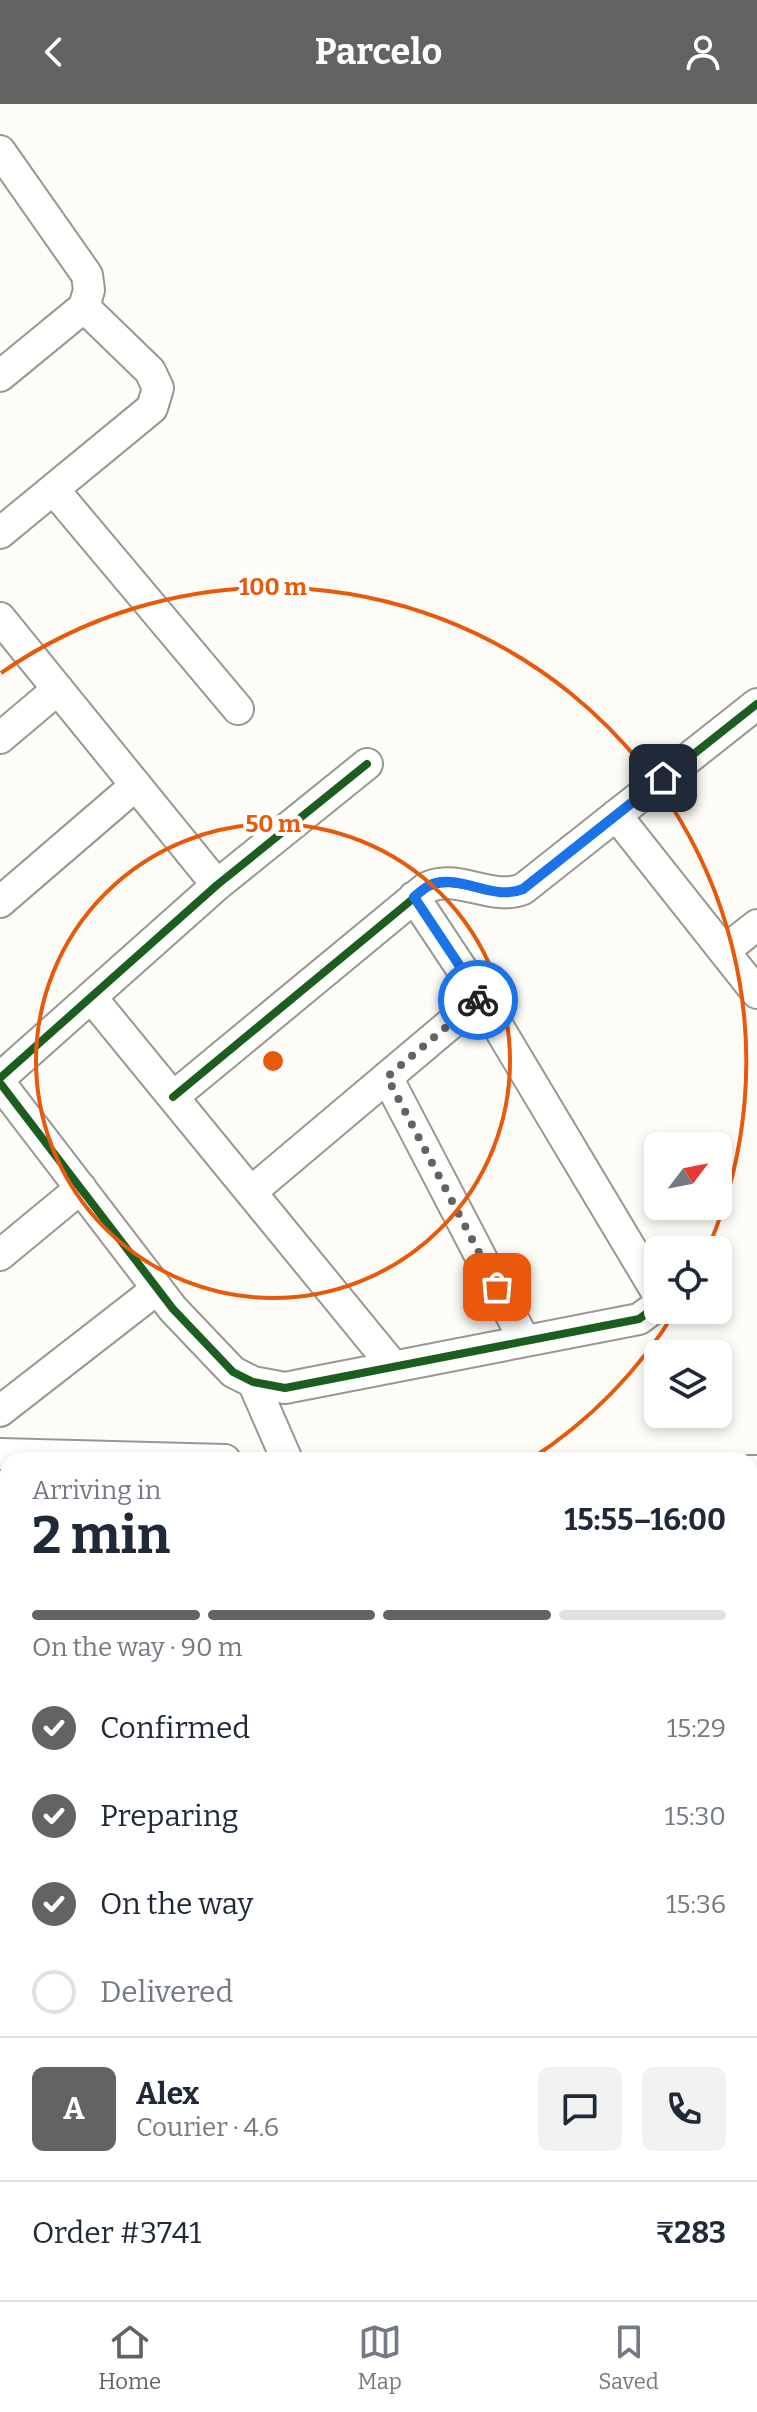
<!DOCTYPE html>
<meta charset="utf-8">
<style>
body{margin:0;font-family:Bitter,serif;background:#f2f2f3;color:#1f2937;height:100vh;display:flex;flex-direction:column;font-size:30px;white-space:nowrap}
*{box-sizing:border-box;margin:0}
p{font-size:26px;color:#747a83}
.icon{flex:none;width:44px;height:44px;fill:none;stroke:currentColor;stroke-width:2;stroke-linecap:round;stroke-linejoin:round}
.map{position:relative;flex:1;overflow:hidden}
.sheet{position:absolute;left:0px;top:1348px;width:758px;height:848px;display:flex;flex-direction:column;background:#fff;border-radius:24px 24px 0 0;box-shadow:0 4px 12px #0003}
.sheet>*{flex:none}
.needle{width:52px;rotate:58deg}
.controls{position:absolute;left:644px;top:1028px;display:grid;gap:16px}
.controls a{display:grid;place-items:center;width:88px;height:88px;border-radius:12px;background:#fff;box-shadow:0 4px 12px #0003;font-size:40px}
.pin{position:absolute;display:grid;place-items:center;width:68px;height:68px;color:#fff;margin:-34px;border-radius:16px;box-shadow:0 4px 12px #0006}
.courier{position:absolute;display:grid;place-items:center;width:80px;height:80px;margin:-40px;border:6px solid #1a73e8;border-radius:50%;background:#fff;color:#222;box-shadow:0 2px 10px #0007}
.headline em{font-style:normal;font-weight:700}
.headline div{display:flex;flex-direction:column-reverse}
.headline{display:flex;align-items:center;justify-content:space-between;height:136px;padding:0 32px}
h1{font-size:52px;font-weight:700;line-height:60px}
.bar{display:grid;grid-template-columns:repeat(4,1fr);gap:12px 8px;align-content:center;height:96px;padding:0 32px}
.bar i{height:10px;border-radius:6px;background:#e0e1e3}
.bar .active{background:#646362}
.bar p{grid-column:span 4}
.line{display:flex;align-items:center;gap:20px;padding:0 32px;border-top:2px solid #e0e1e3}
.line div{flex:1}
.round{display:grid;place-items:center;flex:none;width:84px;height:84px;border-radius:12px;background:#f2f2f3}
ol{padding:0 32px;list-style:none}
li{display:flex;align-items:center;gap:24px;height:88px}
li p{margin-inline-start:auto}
li .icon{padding:8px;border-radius:50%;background:#646362;color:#fff;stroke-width:4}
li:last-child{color:#747a83}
li i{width:44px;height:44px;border:4px solid #e0e1e3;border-radius:50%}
header{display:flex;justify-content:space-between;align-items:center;height:104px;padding:0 32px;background:#646362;color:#fff;font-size:36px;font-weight:700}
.tab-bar{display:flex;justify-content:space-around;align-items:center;height:112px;border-top:2px solid #e0e1e3;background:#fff;font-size:22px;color:#747a83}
.tab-bar a{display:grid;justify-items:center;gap:4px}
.tab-bar .active{color:#646362}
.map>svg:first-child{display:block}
</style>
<header><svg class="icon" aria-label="back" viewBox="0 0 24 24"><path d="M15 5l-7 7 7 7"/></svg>Parcelo<svg class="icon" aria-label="person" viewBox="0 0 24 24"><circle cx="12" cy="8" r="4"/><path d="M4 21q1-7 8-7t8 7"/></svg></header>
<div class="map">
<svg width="757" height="2196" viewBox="0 0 757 2196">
<rect width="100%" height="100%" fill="#fdfcf7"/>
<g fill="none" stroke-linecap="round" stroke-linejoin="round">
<defs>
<path id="street" d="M0 47 87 171 89 186 84 203 0 272
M54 386 238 605
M0 429 152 304 158 284 150 267 84 203
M0 514 217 781
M0 634 58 585
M616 711 757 889
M414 793 481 894 658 1190
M0 798 136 681
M724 847 757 821
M91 893 393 1262
M387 973 524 1236
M0 974 217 781 367 660
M0 979 173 1205 233 1268 253 1278 285 1284 639 1215 654 1204 658 1195
M173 993 426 784C457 768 491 798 523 785L757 600
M251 1088 481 894
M0 1151 81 1084
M253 1278 287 1356
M0 1307 157 1185
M0 1350 225 1356
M750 1367H757
M0 1512 8 1521
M750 1673H757
M0 1862 8 1871
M284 2188 289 2196"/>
</defs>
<!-- street casing -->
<use href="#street" stroke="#979795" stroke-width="34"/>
<!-- street -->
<use href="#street" stroke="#fffffe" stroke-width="30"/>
<defs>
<path id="cycleway" d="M0 974 217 781 367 660
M0 979 173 1205 233 1268 253 1278 285 1284 639 1215 654 1204 658 1195
M173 993 426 784C457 768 491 798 523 785L757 600"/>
</defs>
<!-- cycleway casing -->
<use href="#cycleway" stroke="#fff" stroke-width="13"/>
<!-- cycleway -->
<use href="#cycleway" stroke="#1b5e20" stroke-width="8"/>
</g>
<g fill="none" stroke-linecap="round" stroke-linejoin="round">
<!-- done -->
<path stroke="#646362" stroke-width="8" stroke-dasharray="0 14.4" d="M478 896 387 973 497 1183"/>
<!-- route -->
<path stroke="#1a73e8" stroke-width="10" d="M478 896 481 894 414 793C420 788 427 781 435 779 465 772 493 797 523 785L663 674"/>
</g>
<!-- distance rings -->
<g fill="none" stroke="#e8590c" stroke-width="4">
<circle cx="273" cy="957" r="237"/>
<path d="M675 1208A474 474 0 0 1 531 1355M1 569A474 474 0 0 1 709 1142"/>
</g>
<circle cx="273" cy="957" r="12" fill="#e8590c" stroke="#fff" stroke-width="4"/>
<g font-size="24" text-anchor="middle" font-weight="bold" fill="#e8590c" stroke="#fff" stroke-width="8" stroke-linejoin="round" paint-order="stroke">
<text x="273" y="491">100 m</text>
<text x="273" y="728">50 m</text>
</g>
</svg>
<div class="controls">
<a><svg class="needle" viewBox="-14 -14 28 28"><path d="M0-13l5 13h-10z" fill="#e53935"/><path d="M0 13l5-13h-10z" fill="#747a83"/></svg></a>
<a><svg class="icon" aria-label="locate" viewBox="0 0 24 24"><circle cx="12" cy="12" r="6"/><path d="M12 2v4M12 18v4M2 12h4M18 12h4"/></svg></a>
<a><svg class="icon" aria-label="layers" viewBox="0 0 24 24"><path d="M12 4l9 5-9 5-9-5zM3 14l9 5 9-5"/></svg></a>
</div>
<div class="pin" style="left:497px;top:1183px;background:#ea580c"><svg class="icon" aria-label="bag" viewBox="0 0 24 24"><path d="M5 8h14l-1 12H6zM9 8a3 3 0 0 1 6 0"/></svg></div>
<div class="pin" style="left:663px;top:674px;background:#1f2937"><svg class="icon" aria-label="home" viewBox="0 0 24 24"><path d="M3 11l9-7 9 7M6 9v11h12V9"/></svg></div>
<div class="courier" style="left:478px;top:896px"><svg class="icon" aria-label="bike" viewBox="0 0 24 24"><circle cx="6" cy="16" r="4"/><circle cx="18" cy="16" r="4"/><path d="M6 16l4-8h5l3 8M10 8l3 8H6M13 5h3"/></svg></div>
<section class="sheet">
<div class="headline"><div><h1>2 min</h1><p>Arriving in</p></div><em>15:55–16:00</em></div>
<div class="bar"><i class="active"></i><i class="active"></i><i class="active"></i><i></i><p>On the way · 90 m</p></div>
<ol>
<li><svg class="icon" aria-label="check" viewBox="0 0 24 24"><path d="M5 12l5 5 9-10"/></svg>Confirmed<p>15:29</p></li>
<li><svg class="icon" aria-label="check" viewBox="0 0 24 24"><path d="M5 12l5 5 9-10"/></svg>Preparing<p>15:30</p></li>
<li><svg class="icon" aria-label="check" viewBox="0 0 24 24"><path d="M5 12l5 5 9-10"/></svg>On the way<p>15:36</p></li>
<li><i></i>Delivered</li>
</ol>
<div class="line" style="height:144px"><b class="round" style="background:#646362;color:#fff">A</b><div><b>Alex</b><p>Courier · 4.6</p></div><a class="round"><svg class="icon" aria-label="chat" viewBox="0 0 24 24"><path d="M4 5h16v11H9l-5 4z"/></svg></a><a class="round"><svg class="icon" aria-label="phone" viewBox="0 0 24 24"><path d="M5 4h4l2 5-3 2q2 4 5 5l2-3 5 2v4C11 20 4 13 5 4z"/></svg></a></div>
<div class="line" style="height:104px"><div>Order #3741</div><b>₹283</b></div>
</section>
</div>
<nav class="tab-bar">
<a class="active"><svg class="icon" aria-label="home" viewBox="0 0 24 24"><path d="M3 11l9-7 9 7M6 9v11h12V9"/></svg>Home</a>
<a><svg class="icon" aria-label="map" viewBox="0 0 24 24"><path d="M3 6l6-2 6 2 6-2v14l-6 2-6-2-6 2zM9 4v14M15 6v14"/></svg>Map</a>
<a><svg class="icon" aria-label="saved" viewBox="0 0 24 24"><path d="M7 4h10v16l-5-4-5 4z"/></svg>Saved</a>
</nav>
